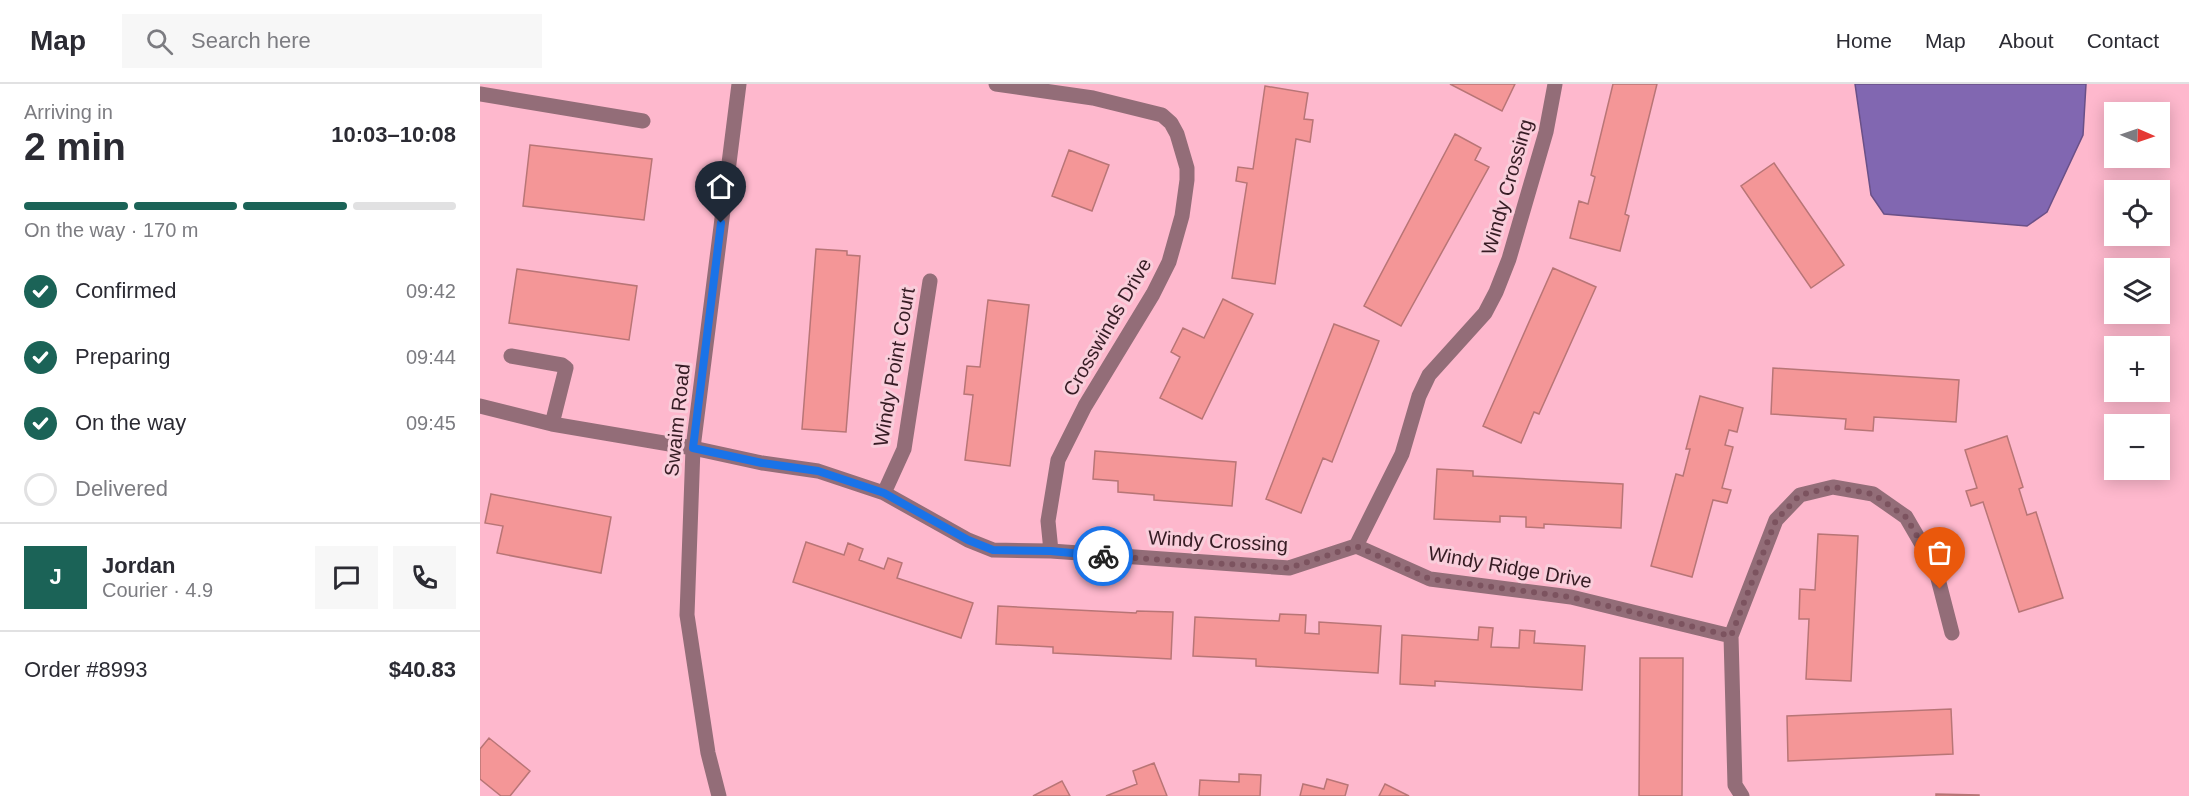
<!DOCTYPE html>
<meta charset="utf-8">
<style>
body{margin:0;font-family:Helvetica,sans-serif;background:#f7f7f7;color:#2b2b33;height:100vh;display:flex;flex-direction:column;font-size:22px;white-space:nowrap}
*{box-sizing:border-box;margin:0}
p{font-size:20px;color:#7c7c81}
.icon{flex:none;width:33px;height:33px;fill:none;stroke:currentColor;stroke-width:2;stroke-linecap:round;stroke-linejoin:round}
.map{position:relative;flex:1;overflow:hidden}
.sheet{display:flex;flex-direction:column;background:#fff;width:480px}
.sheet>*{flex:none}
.needle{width:39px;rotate:92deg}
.buttons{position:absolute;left:1624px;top:18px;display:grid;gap:12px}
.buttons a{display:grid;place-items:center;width:66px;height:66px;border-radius:0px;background:#fff;box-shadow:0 3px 15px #0003;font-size:30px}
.pin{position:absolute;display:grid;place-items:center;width:51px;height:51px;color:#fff;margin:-62px -26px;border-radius:50% 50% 50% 0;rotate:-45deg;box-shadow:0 0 6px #0007}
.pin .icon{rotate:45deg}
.courier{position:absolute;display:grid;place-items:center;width:60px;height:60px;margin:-30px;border:4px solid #1a73e8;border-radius:50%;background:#fff;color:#222;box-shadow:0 2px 8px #0007}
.summary em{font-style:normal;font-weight:800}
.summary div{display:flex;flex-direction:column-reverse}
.summary{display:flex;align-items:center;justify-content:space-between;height:102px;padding:0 24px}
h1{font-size:39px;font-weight:800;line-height:45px}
.bar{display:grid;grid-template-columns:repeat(4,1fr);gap:9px 6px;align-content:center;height:72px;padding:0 24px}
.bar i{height:8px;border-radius:4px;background:#e1e1e2}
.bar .active{background:#1b6357}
.bar p{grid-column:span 4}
.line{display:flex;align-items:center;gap:15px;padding:0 24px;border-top:2px solid #e1e1e2}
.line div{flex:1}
.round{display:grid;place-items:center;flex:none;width:63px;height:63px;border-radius:0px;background:#f7f7f7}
ol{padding:0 24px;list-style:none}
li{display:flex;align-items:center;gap:18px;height:66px}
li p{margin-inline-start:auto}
li .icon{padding:6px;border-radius:50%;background:#1b6357;color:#fff;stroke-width:4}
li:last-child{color:#7c7c81}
li i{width:33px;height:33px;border:3px solid #e1e1e2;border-radius:50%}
header{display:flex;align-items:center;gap:36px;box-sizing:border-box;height:84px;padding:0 30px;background:#fff;border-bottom:2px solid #e1e1e2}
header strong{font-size:28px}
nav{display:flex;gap:33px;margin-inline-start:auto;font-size:21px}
.search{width:420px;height:54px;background:#f7f7f7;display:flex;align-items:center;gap:15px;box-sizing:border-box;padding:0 21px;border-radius:0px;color:#7c7c81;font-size:22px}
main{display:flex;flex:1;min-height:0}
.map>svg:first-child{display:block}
</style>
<header>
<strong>Map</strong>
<div class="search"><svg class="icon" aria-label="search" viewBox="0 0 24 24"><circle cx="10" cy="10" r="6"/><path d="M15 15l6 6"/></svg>Search here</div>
<nav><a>Home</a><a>Map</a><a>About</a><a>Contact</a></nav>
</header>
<main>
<section class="sheet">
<div class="summary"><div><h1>2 min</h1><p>Arriving in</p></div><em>10:03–10:08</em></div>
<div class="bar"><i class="active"></i><i class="active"></i><i class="active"></i><i></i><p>On the way · 170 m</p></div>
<ol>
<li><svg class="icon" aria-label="check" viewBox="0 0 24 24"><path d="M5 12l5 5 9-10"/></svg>Confirmed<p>09:42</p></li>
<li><svg class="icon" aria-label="check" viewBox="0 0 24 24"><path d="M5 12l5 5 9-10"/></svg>Preparing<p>09:44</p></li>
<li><svg class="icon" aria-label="check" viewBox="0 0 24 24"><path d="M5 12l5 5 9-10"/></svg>On the way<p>09:45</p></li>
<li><i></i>Delivered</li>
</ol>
<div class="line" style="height:108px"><b class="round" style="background:#1b6357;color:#fff">J</b><div><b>Jordan</b><p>Courier · 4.9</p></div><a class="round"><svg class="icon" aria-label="chat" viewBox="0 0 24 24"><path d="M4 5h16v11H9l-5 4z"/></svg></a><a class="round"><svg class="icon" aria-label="phone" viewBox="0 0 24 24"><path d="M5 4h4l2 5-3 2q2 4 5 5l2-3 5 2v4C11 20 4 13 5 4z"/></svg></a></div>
<div class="line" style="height:78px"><div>Order #8993</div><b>$40.83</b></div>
</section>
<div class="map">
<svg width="1709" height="712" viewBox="0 0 1709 712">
<rect width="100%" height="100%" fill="#feb8cd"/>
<!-- water -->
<path fill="#8167b1" stroke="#6a5087" stroke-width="1.5" d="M1375 0H1606L1603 51 1567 128 1547 142 1404 130 1391 111Z"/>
<!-- building -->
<path fill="#f49697" stroke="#b87576" stroke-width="1.5" d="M970 0H1035L1022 27Z
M1133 0H1177L1145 130 1149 132 1140 167 1090 154 1099 117 1108 120 1115 93 1111 91Z
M785 2 828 9 824 35 833 36 830 58 816 55 795 200 752 194 767 99 756 97 758 83 773 85Z
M975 50 1001 64 995 76 1009 83 921 242 884 222Z
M50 61 172 75 164 136 43 122Z
M589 66 629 81 612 127 572 112Z
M1294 79 1364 181 1331 204 1261 102Z
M336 165 367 167V171L380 172 366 348 322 345Z
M1073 184 1116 203 1059 330 1054 328 1041 359 1003 342Z
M37 185 157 202 149 256 29 239Z
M743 215 773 230 722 335 680 314 700 273 691 268 703 244 724 254Z
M508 216 549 221 530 382 485 376 493 311 484 310 487 282 500 283Z
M854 240 899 257 852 378 843 374 821 429 786 415Z
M1293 284 1479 296 1476 338 1394 333 1393 347 1365 345 1366 335 1291 330Z
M1220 312 1263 324 1257 348 1249 346 1245 361 1253 363 1242 404 1251 406 1247 419 1233 416 1212 493 1171 482 1196 390 1203 392 1210 365H1206Z
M1527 352 1543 403 1539 405 1547 431 1556 428 1583 514 1539 528 1503 418 1491 422 1486 407 1497 404 1485 366Z
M615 367 756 378 752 422 674 416V411L638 408V397L613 395Z
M957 385 993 387V392L1143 400 1141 444 1064 440V444L1046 443V433L1020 432V438L954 435Z
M11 410 131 433 121 489 17 469 23 442 5 439Z
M1338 450 1378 452 1371 597 1326 595 1329 535H1319L1320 505 1335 506Z
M326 458 364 471 368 459 383 465 379 476 404 485 408 474 422 479 417 494 493 519 481 554 313 498Z
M518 522 656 529 657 527 693 528 691 575 573 569V563L516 560Z
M800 530 826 531 825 549 839 550V538L901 542 898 589 776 582V575L713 572 715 533 799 537Z
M999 543 1013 544 1011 563 1039 564 1040 546 1055 547 1054 559 1105 562 1102 606 955 597V602L920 600 922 551 998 556Z
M1160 574H1203L1202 712H1159Z
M1471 625 1473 670 1308 677 1307 632Z
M9 654 50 687 30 712H21L0 695V665Z
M674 679 687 712H626L657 700 653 687Z
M759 690 781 691 780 712H719L720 696 759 698Z
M847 695 868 701 865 712H820L823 700 844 705Z
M582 697 590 712H553Z
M905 700 929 712H899Z
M1456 710 1499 711V712H1456Z"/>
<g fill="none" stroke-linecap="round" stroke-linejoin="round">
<!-- minor -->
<path stroke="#936d78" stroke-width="15" d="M516 0 613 14 682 31 691 39 697 50 707 84V96L702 132 689 178 673 210 605 322 578 376 568 437 571 467
M0 10 163 37
M31 272 82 281 86 284 72 340
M0 322 72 340 213 364 282 379 338 387 404 409 488 456 513 466 571 467 809 484 876 462 922 370 939 312 949 291 1005 229 1016 208 1029 175 1066 48 1075 0
M404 409 424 365 450 197
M876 462 950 495 1091 513 1251 552
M239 712 228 669 207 531 213 364 259 0
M1262 712 1255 701 1251 552 1296 436 1320 411 1353 403 1393 410 1426 433 1455 483 1472 549"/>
</g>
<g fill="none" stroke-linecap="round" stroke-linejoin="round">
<!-- done -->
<path stroke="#7c535f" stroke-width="6" stroke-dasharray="0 10.8" d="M623 472 809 484 876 462 950 495 1091 513 1251 552 1296 436 1320 411 1353 403 1393 410 1426 433 1455 483 1460 505"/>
<!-- route -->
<path stroke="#1a73e8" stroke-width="8" d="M241 139 213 364 282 379 338 387 404 409 488 456 513 466 571 467 623 472"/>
</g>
<g text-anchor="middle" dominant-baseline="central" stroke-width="6" stroke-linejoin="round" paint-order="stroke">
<!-- street labels -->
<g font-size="20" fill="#361c24" stroke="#f9cedb">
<text transform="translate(1027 103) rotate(-74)">Windy Crossing</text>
<text transform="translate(627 243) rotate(-60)">Crosswinds Drive</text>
<text transform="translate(414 283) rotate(-80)">Windy Point Court</text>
<text transform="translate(197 336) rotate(-84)">Swaim Road</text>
<text transform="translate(738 457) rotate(3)">Windy Crossing</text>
<text transform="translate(1030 483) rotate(10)">Windy Ridge Drive</text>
</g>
</g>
</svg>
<div class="buttons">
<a><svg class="needle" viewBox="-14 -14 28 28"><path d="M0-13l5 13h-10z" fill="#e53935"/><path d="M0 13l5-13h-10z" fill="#7c7c81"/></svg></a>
<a><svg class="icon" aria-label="locate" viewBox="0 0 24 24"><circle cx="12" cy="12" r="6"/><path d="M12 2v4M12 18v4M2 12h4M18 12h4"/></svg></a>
<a><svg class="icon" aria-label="layers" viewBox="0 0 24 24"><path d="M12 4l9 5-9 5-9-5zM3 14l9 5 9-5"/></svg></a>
<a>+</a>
<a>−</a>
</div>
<div class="pin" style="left:1460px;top:505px;background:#ea580c"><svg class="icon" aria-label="bag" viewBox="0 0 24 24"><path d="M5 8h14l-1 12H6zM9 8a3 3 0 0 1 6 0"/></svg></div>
<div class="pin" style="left:241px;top:139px;background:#1f2937"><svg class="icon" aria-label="home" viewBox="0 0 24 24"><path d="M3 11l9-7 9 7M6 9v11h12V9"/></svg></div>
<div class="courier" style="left:623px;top:472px"><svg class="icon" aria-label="bike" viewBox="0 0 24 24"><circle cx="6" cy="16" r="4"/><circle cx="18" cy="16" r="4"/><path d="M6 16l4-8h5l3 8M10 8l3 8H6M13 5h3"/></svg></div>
</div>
</main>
